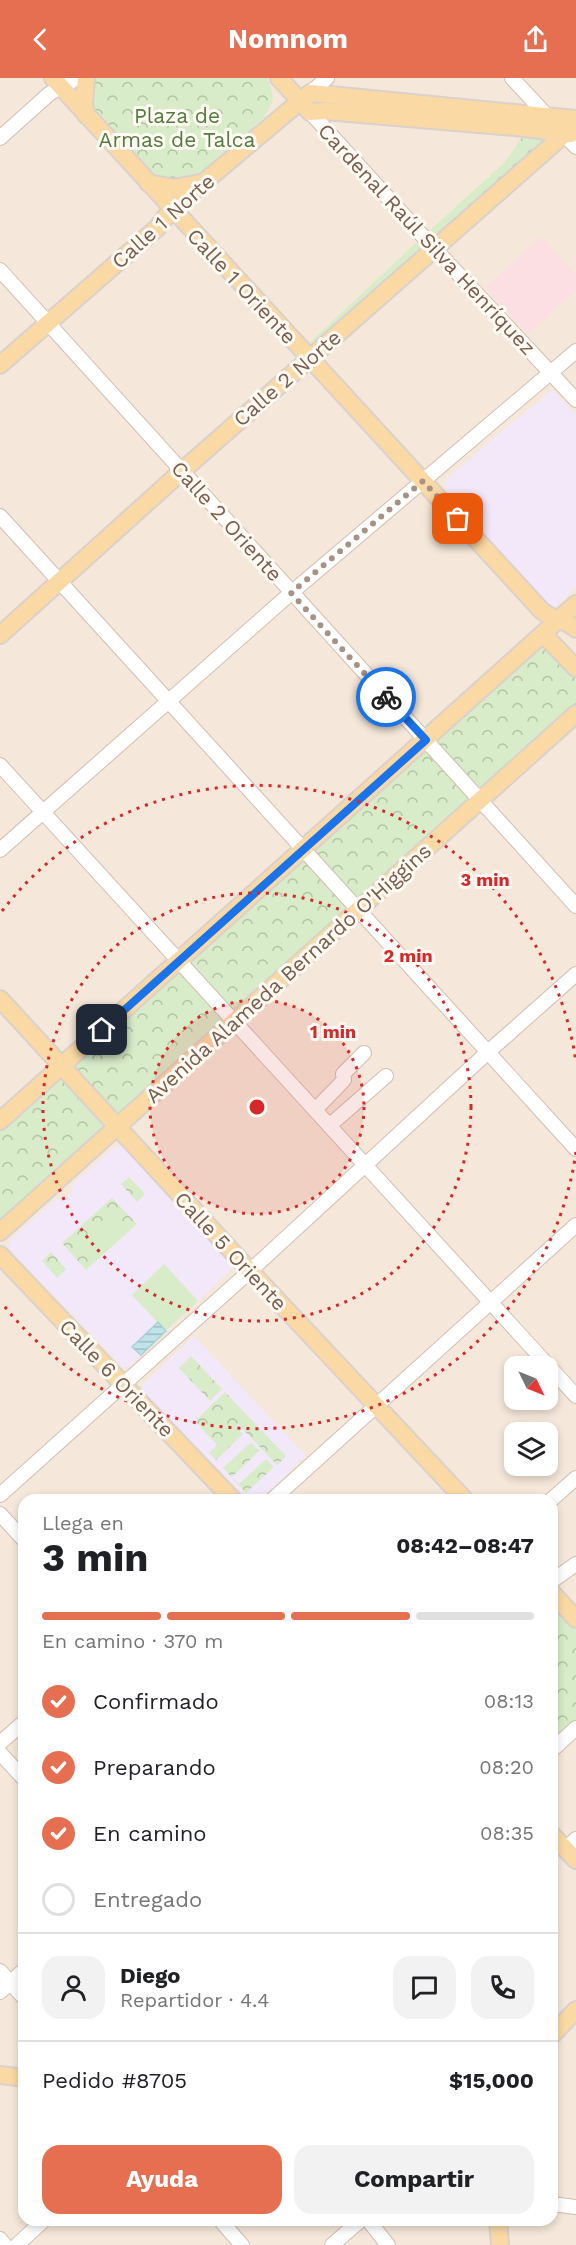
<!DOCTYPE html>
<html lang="es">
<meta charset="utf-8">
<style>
body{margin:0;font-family:"Work Sans",sans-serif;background:#f2f2f2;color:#202124;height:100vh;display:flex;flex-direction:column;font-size:22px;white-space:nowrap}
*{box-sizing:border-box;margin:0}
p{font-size:20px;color:#757577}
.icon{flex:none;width:33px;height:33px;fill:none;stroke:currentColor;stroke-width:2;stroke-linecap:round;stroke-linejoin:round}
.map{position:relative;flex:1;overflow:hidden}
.sheet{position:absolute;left:18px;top:1416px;width:540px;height:732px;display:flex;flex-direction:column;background:#fff;border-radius:18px;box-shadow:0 3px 9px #0003}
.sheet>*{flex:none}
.needle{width:39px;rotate:133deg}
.controls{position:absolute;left:504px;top:1278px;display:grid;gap:12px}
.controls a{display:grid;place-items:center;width:54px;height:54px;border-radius:12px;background:#fff;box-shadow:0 3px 9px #0003;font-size:30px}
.pin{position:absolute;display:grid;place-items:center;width:51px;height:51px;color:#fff;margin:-26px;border-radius:12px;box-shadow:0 3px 9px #0006}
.courier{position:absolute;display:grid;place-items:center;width:60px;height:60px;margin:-30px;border:4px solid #1a73e8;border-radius:50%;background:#fff;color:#222;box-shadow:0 2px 8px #0007}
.overview em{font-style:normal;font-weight:700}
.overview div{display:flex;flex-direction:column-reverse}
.overview{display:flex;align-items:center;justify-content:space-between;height:102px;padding:0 24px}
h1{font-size:39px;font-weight:700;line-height:45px}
.bar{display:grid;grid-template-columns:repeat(4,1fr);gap:9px 6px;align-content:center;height:72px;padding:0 24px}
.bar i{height:8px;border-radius:4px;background:#e0e0e0}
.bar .active{background:#e76f51}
.bar p{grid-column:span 4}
.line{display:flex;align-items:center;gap:15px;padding:0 24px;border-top:2px solid #e0e0e0}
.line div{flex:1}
.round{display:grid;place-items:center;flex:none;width:63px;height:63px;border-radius:18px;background:#f2f2f2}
ol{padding:0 24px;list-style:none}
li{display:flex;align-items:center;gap:18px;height:66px}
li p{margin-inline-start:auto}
li .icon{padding:6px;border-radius:50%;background:#e76f51;color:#fff;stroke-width:4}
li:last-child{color:#757577}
li i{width:33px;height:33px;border:3px solid #e0e0e0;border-radius:50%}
.action{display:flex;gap:12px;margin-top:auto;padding:12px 24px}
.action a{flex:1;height:69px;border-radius:18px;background:#e76f51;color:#fff;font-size:24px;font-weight:700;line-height:69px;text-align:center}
.action a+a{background:#f2f2f2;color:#202124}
header{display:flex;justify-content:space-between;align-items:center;height:78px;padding:0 24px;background:#e76f51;color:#fff;font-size:27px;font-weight:700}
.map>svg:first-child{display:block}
</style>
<header><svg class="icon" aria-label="back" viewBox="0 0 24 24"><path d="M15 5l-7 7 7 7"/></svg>Nomnom<svg class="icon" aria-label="share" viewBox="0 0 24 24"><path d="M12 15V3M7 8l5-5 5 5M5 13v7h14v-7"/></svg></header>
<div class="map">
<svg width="576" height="2167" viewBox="0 0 576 2167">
<defs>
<pattern id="forest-crowns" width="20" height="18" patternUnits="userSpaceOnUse" patternTransform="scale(1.5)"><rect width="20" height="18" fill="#d8ecc9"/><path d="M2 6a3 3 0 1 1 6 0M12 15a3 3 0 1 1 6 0" fill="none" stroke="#b4c2a5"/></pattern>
<pattern id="water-rules" width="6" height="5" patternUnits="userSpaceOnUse" patternTransform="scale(1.5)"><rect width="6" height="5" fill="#bfe3e8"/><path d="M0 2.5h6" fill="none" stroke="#a0bbbe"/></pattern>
</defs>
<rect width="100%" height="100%" fill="#fdf6ec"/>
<!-- residential -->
<path fill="#f5e8da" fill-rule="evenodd" d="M0 0H576V2167H0ZM514 1288H548V1322H514ZM514 1354H548V1388H514ZM24 1422H552V2142H24Z"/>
<!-- education -->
<path fill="#f3e8fa" d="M553 312 576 337V509L555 529H549L444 410 446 402 503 352Z
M121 1068 234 1189 129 1289H123L9 1171V1163L57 1120 62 1123 72 1114 71 1108 115 1069Z
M194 1258 306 1378 259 1422H249L141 1313 142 1307Z"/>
<!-- medical -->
<path fill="#fbdfe3" d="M541 159 576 196V212L528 256 485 210Z"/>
<!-- forest -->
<path fill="url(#forest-crowns)" d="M93 0H267L271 8 273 22 265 39 193 102H162L153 96 95 31 92 23Z
M525 55 552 57 438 163 429 153 505 84Z
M420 161 429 171 315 271 310 264Z
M546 565 576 596V629L0 1147V1051L538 566Z
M129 1099 145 1116 137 1124 121 1106Z
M112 1120 137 1146 86 1192 62 1165Z
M51 1174 66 1191 57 1200 42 1183Z
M191 1278 222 1311 210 1323 179 1290Z
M225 1314 286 1378 277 1387 238 1346 236 1348 243 1356 216 1382 209 1375 217 1367 195 1343Z
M251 1364 259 1373 232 1399 239 1406 266 1381 274 1389 246 1415 223 1390Z
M552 1524 576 1551V1641L552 1663Z"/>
<!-- pitch -->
<path fill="#d8ecc9" d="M110 1139 124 1154 96 1180 82 1165Z
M164 1186 198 1223 166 1253 132 1217Z"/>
<!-- water -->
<path fill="url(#water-rules)" stroke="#a5d3da" stroke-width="1.5" d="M158 1244 166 1253 141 1277 132 1269Z"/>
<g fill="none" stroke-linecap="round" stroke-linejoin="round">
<defs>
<path id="minor" d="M512 0 576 69
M310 15 327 0
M310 34 419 154 576 322
M0 60 49 16 77 0
M0 192 576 828
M0 438 576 1071
M0 687 576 1318
M0 772 291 515 576 273
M315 1032 344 1002 343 996 364 975
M329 1048 386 998
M0 1417 250 1193 488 974 576 896
M272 1422 576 1147
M551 1422 576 1400
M0 1436 24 1462
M552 1503 576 1486
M0 1665 24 1644
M552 1672 576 1650
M0 1675 24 1701
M566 1771 576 1761
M0 1893 24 1920
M0 1914 24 1892
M552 2126 576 2129
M220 2142 242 2167
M368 2142 388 2167
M0 2161 5 2167
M17 2167 44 2142
M332 2167 361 2142"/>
<path id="major" d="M53 0 541 532C551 542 566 541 576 551
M86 0 84 25 86 37
M279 0 310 34 325 33 526 50 571 56
M148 105 174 110 200 105
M0 287 157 150 172 131 310 15 576 41
M543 556 576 590
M0 557 182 393 576 46
M0 921 250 1193 465 1422
M0 1043 576 526
M0 1154 576 636
M0 1177 233 1422
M552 1515 576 1541
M552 1757 576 1782
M552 1957 576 1932
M0 1997 24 2000
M498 2142 500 2167"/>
</defs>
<!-- minor casing -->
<use href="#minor" stroke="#d1beb0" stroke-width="16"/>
<!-- major casing -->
<use href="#major" stroke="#dad1cd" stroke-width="20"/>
<!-- minor -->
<use href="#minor" stroke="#fff" stroke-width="14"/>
<!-- major -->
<use href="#major" stroke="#fbd9a5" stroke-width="16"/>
</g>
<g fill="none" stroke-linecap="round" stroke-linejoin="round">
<!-- done -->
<path stroke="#a89285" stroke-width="6" stroke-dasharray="0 10.8" d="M386 619 291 515 423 403 458 441"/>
<!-- route -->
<path stroke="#1a73e8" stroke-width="8" d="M102 952 426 662 386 619"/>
</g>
<!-- distance rings -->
<circle cx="257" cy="1029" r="107" fill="#d62828" fill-opacity=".12"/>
<g fill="none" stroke="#d62828" stroke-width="3" stroke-dasharray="3 6">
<circle cx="257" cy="1029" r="107"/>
<circle cx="257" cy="1029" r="214"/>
<path d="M576 1074A322 322 0 0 1 2 1225M2 833A322 322 0 0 1 576 984"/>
</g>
<g text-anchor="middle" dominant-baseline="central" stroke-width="6" stroke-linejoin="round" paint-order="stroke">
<!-- park labels -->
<g font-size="21" fill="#537a41" stroke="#fffaf3">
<text x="177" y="37">Plaza de<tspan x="177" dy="24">Armas de Talca</tspan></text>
</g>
<!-- street labels -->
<g font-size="21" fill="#7a5c4d" stroke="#fffaf3">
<text transform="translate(163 143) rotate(-42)">Calle 1 Norte</text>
<text transform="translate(427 161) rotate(47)">Cardenal Raúl Silva Henríquez</text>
<text transform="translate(242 208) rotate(47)">Calle 1 Oriente</text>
<text transform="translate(287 300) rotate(-41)">Calle 2 Norte</text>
<text transform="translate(227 443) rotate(48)">Calle 2 Oriente</text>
<text transform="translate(288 895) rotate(-42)">Avenida Alameda Bernardo O'Higgins</text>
<text transform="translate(231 1173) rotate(47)">Calle 5 Oriente</text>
<text transform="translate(117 1300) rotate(46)">Calle 6 Oriente</text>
</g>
</g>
<circle cx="257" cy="1029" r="9" fill="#d62828" stroke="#fffaf3" stroke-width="3"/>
<g font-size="18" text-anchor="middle" font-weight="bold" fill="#d62828" stroke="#fffaf3" stroke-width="6" stroke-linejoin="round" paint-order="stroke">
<text x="485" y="808">3 min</text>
<text x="408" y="884">2 min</text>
<text x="333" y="960">1 min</text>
</g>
</svg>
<div class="controls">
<a><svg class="needle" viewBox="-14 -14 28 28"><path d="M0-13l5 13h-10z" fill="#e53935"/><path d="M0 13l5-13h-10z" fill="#757577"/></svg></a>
<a><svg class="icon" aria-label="layers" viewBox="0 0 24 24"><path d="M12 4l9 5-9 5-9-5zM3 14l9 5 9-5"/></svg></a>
</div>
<div class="pin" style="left:458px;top:441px;background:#ea580c"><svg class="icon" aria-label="bag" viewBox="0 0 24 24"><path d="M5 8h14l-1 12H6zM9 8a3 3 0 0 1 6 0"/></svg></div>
<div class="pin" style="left:102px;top:952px;background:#1f2937"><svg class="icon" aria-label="home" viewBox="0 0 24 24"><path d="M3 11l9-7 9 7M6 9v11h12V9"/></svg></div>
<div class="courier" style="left:386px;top:619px"><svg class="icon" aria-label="bike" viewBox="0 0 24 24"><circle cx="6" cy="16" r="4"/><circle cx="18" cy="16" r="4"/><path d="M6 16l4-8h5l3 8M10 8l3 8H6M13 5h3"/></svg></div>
<section class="sheet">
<div class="overview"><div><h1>3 min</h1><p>Llega en</p></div><em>08:42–08:47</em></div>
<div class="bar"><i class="active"></i><i class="active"></i><i class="active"></i><i></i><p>En camino · 370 m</p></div>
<ol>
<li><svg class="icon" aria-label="check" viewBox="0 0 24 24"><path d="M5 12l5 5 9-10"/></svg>Confirmado<p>08:13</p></li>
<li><svg class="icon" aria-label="check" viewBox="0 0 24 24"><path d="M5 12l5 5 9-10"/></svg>Preparando<p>08:20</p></li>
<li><svg class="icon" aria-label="check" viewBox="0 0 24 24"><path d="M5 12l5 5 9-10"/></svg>En camino<p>08:35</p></li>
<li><i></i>Entregado</li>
</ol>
<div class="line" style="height:108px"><a class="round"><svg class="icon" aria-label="person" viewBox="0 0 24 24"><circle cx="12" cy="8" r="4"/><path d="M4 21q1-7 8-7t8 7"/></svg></a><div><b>Diego</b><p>Repartidor · 4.4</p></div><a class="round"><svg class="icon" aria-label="chat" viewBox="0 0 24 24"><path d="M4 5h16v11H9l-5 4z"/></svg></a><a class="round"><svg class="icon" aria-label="phone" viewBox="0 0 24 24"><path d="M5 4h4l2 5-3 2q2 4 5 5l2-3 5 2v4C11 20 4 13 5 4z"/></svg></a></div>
<div class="line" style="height:78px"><div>Pedido #8705</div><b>$15,000</b></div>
<div class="action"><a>Ayuda</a><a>Compartir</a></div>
</section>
</div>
